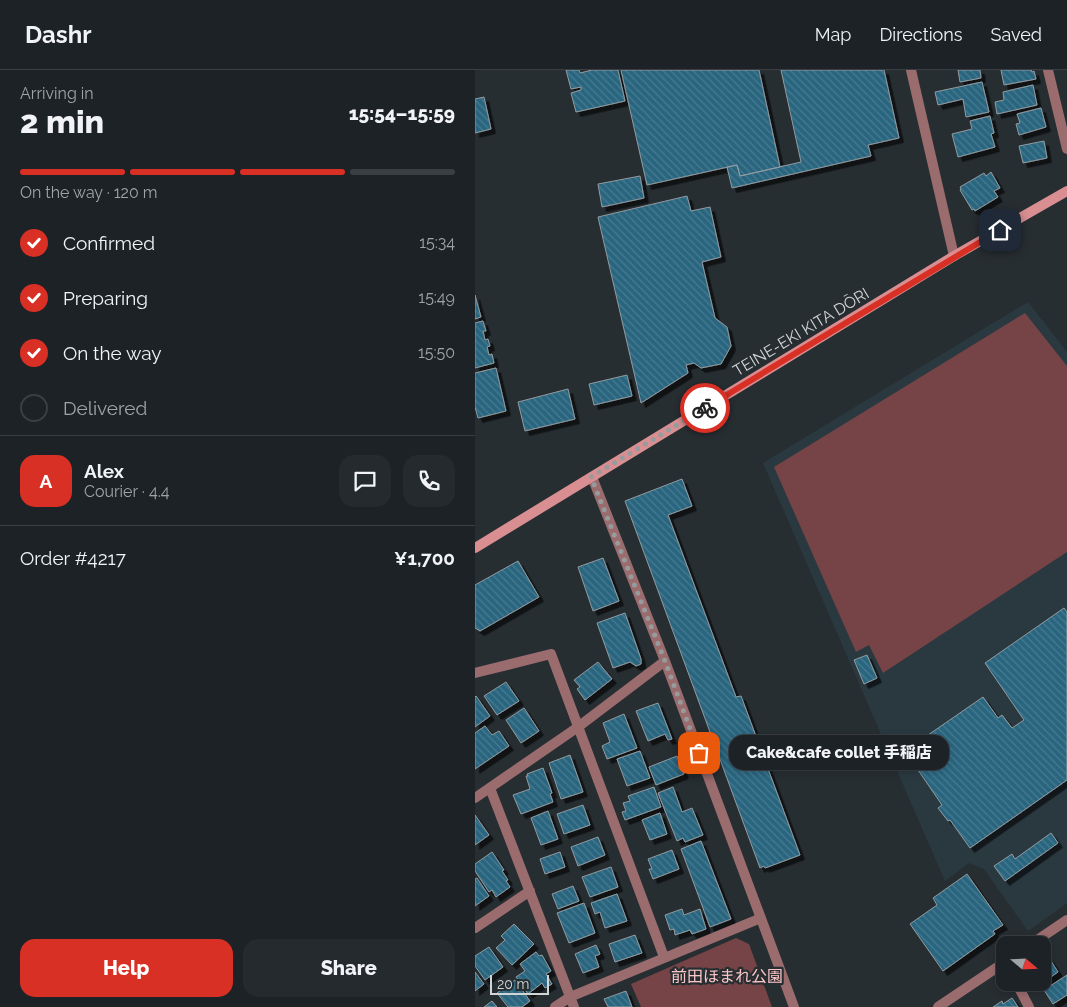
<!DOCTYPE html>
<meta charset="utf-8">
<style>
body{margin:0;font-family:Raleway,"Noto Sans JP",sans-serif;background:#252a2e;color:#f1f3f6;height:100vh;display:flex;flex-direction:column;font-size:19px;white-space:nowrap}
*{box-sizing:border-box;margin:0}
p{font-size:16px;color:#a0a4a7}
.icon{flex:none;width:28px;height:28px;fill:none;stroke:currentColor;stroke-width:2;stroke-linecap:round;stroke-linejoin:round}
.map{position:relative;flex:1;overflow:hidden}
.sheet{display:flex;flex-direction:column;background:#1d2226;width:475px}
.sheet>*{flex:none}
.needle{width:32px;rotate:109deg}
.buttons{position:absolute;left:521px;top:866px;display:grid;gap:10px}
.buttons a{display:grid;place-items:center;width:55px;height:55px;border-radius:10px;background:#1d2226;box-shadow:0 2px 8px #0003,0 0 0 1px #3b3f43;font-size:25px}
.scale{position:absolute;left:15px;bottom:12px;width:59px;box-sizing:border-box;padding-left:5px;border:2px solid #d1d5d8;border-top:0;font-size:14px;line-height:18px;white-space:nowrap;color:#d1d5d8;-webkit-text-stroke:4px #272e32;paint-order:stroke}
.pin{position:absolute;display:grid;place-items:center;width:42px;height:42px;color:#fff;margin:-21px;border-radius:10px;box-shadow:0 2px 8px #0006}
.courier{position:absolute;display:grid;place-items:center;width:50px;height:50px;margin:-25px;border:4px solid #d93025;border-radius:50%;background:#fff;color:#222;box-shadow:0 1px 6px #0007}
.bubble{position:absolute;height:35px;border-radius:15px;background:#1d2226;box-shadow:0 2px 8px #0003,0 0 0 1px #3b3f43;font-size:16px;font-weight:800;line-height:35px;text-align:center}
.headline em{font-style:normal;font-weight:800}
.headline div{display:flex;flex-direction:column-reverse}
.headline{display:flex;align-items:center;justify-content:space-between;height:85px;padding:0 20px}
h1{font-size:32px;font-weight:800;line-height:38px}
.bar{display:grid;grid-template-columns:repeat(4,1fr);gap:8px 5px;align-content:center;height:60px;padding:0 20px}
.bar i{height:6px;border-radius:4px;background:#3b3f43}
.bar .active{background:#d93025}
.bar p{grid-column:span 4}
.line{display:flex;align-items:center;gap:12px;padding:0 20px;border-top:1px solid #3b3f43}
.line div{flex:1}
.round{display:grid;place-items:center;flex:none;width:52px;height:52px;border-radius:15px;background:#252a2e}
ol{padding:0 20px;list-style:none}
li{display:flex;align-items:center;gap:15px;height:55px}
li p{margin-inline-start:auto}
li .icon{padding:5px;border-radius:50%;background:#d93025;color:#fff;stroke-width:4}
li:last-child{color:#a0a4a7}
li i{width:28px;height:28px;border:2px solid #3b3f43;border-radius:50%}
.cta{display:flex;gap:10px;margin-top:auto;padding:10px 20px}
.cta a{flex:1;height:58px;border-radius:15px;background:#d93025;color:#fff;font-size:20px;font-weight:800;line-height:58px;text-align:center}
.cta a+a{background:#252a2e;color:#f1f3f6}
header{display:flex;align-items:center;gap:30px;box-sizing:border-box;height:70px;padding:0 25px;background:#1d2226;border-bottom:1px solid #3b3f43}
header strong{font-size:24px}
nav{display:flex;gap:28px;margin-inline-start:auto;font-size:18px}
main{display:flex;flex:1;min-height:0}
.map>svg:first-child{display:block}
</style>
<header>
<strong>Dashr</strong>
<nav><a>Map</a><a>Directions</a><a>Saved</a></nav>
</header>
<main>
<section class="sheet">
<div class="headline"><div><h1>2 min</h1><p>Arriving in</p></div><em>15:54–15:59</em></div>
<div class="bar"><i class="active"></i><i class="active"></i><i class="active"></i><i></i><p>On the way · 120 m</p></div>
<ol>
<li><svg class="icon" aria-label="check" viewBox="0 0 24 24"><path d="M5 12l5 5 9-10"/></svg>Confirmed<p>15:34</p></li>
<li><svg class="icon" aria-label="check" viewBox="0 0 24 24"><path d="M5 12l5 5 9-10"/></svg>Preparing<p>15:49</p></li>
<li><svg class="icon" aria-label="check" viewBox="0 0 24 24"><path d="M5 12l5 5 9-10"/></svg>On the way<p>15:50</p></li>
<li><i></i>Delivered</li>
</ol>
<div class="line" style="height:90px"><b class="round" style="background:#d93025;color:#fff">A</b><div><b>Alex</b><p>Courier · 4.4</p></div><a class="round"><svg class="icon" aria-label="chat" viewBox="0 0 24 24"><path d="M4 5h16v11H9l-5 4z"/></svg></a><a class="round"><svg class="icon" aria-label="phone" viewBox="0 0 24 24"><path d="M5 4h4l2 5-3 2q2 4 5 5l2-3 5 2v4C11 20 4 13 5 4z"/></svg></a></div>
<div class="line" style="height:65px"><div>Order #4217</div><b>¥1,700</b></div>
<div class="cta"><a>Help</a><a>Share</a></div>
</section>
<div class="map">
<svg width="592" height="937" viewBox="0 0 592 937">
<defs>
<pattern id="building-back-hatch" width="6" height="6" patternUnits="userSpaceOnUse" patternTransform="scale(1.25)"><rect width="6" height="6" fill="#29657f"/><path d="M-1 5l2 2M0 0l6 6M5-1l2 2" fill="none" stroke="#477a90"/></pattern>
<filter id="shadow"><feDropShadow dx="4.5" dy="4.5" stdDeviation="0" flood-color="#0009"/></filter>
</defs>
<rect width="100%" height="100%" fill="#272e32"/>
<!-- built -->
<path fill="#2a3940" d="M553 232 592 282V833L553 861 509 799 494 793 470 811 288 393Z"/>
<!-- green -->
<path fill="#764346" d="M550 243 592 296V482L408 603 394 575 381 582 299 397Z
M261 868 274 874 297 937H166L156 914Z"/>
<!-- building -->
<path fill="url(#building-back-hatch)" stroke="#929ba0" filter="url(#shadow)" d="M91 0H104L105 3 117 0H143L150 31 101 42 96 23 106 20V17L96 19Z
M146 0H284L305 97 265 106 262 95 172 115Z
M306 0H409L424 68 393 75 396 86 257 118 252 97 262 95 265 106 326 92Z
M483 0H505L506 8 485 12Z
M526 0H556L557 2 559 1 561 9 529 15Z
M507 12 514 42 491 47 488 29 463 35 460 22Z
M558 15 562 35 522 44 520 32 529 30 528 22Z
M9 27 16 59 0 63V29Z
M566 38 571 57 544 65 541 54 545 53 542 44Z
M515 46 519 63 516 64 520 77 483 87 477 64 497 59 495 51Z
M569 71 572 88 548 93 544 76Z
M516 102 525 118 519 121 523 127 500 141 499 139 497 140 485 120 486 119 485 117 509 103 511 106Z
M165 106 169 128 127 137 123 114Z
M212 126 216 141 235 137 246 187 227 192 240 248 252 257 256 276 246 294 226 298 219 293 211 295 213 303 166 333 123 147Z
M0 225 6 247 0 249Z
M8 251 11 261H8L10 270 13 269 15 276 12 277 14 285 17 284 19 293 0 298V253Z
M21 298 31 341 3 348 0 337V303Z
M152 305 157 326 119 335 114 314Z
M93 319 100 349 50 361 43 332Z
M207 409 217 436 193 445 261 627 266 626 325 785 290 798 289 796 285 798 150 431Z
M128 488 144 531 118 541 103 497Z
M43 491 64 527 5 561 0 558V515Z
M589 538 592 542V710L495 778 475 750 473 751 463 738 467 735 430 681 508 627 523 648 527 645 537 658 549 650 510 593Z
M150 543 166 589V594L161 596 155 592 138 598 122 553Z
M392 585 402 608 389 614 379 590Z
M123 592 137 609 110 630 102 619 105 617 99 610Z
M31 612 44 631 22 645 9 626Z
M1 626 15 646 0 657V627Z
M183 633 197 669 193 670 190 664 173 671 161 641Z
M49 638 64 661 46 673 31 650Z
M149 644 162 678 132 689 127 676 135 672 128 653Z
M10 656 17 665 24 661 34 676 0 699V663Z
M165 681 175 708 152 716 142 689Z
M95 685 108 722 86 729 74 693Z
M202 686 209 704 181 715 174 697Z
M68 698 77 723 75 724 78 732 46 744 38 725 55 719 51 706H53L52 704Z
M179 717 186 737 150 750 147 742 151 741 148 733 155 731 153 726Z
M198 717 207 742 217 738 228 765 210 772 208 768 202 771 183 723Z
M108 735 115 755 89 764 82 744Z
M73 741 83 769 66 775 56 748Z
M185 743 192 764 175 770 167 750Z
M0 745 14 765 0 775Z
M576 763 583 773 530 811 519 796 537 784 540 789Z
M123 767 130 785 103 796 96 777Z
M226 771 256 849 235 857 206 779Z
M197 780 204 799 178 809 174 799H177L173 789Z
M17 782 29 800 27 801 33 810 31 811 35 817 21 827 17 820 14 822 0 801V794Z
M85 782 90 797 70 804 65 789Z
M136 797 143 817 115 827 107 807Z
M492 804 528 855 518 861 520 864 468 901 435 854 462 835 458 828Z
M2 808 14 826 0 836V809Z
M98 816 104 831 83 839 77 824Z
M142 824 152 851 130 858 125 842 120 844 116 833Z
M109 833 120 863 94 873 82 843Z
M207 839 209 845 225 839 231 859 217 864 215 860 200 865 199 859 195 860 190 845Z
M39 854 59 874 37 895 21 878 30 870 26 866Z
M160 865 167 883 140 892 134 874Z
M121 875 125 884 120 886 124 897 108 903 100 884Z
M14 877 28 897 10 910 0 896V886Z
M61 882 64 886 67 885 76 901 71 904 77 914 70 918 67 913 53 924 41 907 50 901 45 894Z
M574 888 583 902 563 916 560 912H568V893Z
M0 902 9 914 0 921Z
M592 905V925L578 934 569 920Z
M40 910 55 931 47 937H33L22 923Z
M151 921 157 937H133L129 929Z
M537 928 543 937H518L527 931 528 934Z
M17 931 22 937H9Z"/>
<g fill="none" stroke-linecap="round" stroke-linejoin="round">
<!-- street -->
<path stroke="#9b6c6e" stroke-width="10" d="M436 0 479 186
M573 0 592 79
M117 407 190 591 319 937
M0 603 76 584 189 887
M15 718 99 937
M0 728 103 657 190 591
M0 858 55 821
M555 875 592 850
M541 912 554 937
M80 937 95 927 286 848
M463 937 530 892"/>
<!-- secondary -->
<path stroke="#d98f92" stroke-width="10" d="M0 478 479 186 592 121"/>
</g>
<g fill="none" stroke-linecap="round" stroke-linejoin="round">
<!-- done -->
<path stroke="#969b9e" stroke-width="5" stroke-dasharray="0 9" d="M224 683 190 591 116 407 230 338"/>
<!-- route -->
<path stroke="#d93025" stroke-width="6" d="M230 338 525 160"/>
</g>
<g text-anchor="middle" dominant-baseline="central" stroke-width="4.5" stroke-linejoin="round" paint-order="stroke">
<!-- street labels -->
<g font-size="16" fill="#d1d5d8" stroke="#272e32">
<text transform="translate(326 262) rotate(-31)">TEINE-EKI KITA DŌRI</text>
</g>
<!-- park labels -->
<g font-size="16" fill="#fcc5c7" stroke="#272e32">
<text x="252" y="906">前田ほまれ公園</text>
</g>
</g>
</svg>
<div class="buttons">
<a><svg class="needle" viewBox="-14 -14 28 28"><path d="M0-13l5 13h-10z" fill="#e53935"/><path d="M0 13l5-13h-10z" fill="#a0a4a7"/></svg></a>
</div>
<div class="scale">20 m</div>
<div class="pin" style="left:224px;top:683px;background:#ea580c"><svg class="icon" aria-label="bag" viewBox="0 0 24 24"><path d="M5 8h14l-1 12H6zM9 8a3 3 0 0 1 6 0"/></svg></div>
<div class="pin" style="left:525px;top:160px;background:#1f2937"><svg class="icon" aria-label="home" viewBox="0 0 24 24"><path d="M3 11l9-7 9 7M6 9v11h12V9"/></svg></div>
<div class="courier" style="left:230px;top:338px"><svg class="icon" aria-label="bike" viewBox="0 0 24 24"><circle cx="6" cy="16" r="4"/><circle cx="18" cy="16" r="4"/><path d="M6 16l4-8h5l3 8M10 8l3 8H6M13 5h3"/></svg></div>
<div class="bubble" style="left:254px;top:665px;width:220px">Cake&amp;cafe collet 手稲店</div>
</div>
</main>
